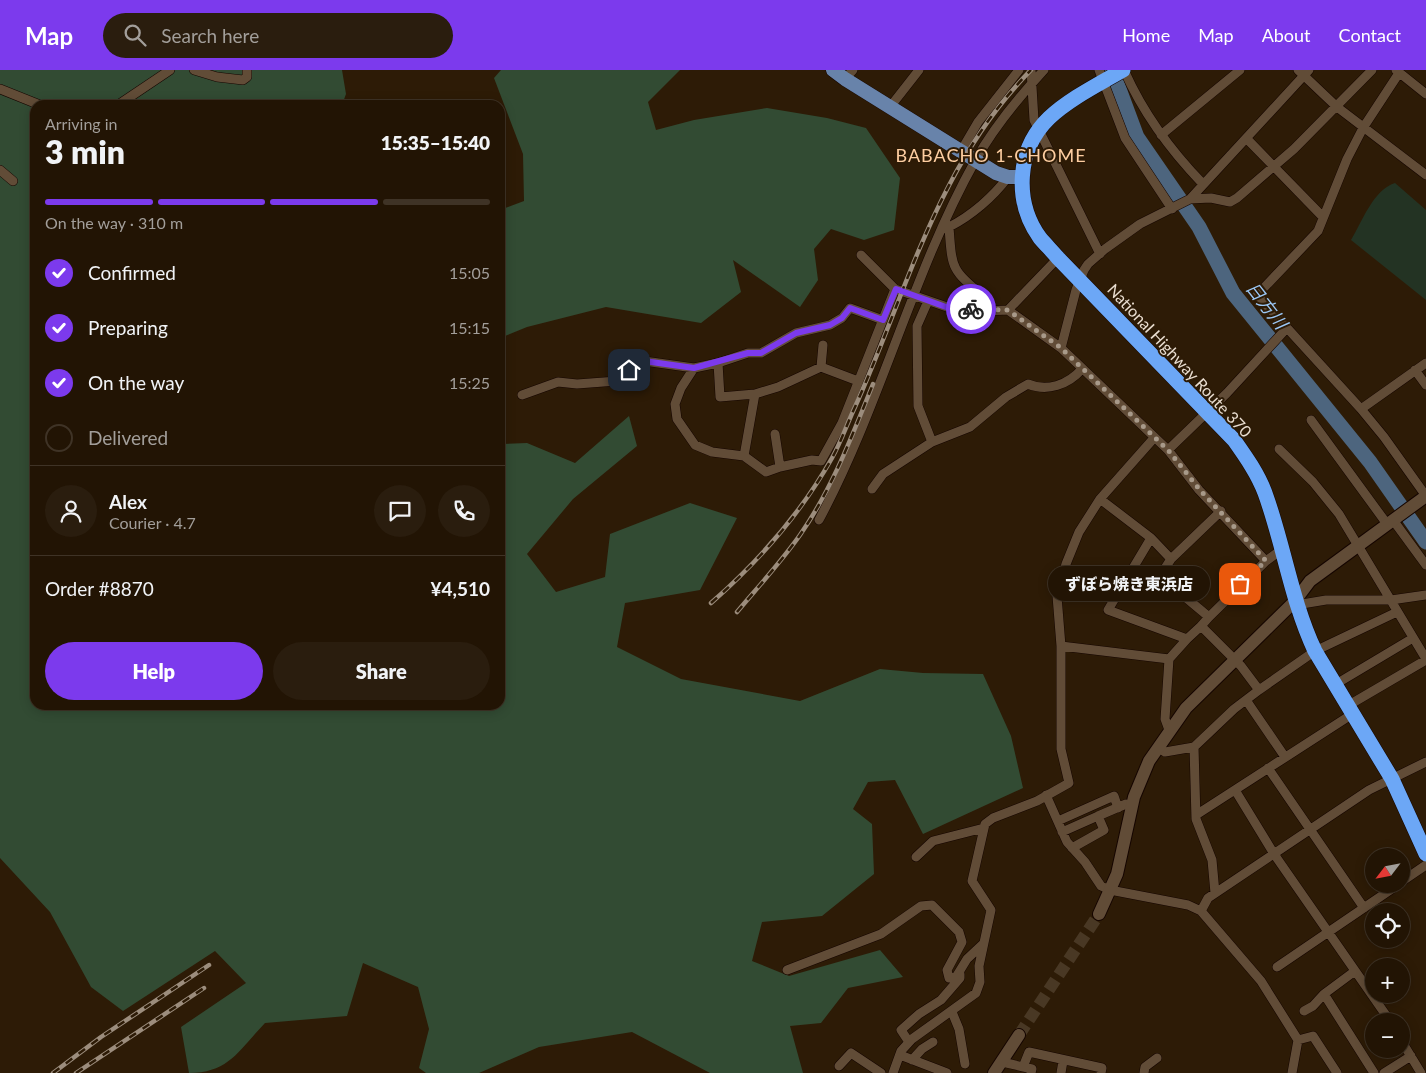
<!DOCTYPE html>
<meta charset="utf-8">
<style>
body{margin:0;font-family:Lato,"Noto Sans JP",sans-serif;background:#2a1d0e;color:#f1f3f6;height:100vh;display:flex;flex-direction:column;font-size:19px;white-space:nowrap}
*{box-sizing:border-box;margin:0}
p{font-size:16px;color:#a29e9a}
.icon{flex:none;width:28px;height:28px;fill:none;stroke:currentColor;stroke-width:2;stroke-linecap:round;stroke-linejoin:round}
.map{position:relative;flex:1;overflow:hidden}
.panel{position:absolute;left:30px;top:30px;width:475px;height:610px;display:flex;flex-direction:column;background:#221404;border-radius:15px;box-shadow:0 2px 12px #0003,0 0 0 1px #3f3326}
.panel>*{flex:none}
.needle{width:32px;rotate:238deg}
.fabs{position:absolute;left:1365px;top:778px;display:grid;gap:10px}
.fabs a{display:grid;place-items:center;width:45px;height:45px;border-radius:50%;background:#221404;box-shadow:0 2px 12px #0003,0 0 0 1px #3f3326;font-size:25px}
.pin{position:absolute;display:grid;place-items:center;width:42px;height:42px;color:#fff;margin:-21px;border-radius:10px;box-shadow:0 2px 8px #0006}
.courier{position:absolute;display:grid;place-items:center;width:50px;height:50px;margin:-25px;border:4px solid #7c3aed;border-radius:50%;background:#fff;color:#222;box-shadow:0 1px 6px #0007}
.bubble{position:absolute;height:35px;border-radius:18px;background:#221404;box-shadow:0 2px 12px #0003,0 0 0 1px #3f3326;font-size:16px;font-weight:800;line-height:35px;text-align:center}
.head em{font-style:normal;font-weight:800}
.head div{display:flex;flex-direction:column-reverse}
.head{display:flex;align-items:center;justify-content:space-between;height:85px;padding:0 15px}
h1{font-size:32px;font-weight:800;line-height:38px}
.bar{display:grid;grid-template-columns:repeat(4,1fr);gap:8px 5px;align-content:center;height:60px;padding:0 15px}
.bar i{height:6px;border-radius:4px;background:#3f3326}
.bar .current{background:#7c3aed}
.bar p{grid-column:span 4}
.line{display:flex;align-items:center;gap:12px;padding:0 15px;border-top:1px solid #3f3326}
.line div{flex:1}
.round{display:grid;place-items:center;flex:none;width:52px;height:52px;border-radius:26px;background:#2a1d0e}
ol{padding:0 15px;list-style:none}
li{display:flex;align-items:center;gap:15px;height:55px}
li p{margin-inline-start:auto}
li .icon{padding:5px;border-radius:50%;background:#7c3aed;color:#fff;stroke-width:4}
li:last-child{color:#a29e9a}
li i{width:28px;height:28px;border:2px solid #3f3326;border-radius:50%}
.button{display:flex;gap:10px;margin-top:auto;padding:10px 15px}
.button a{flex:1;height:58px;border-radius:30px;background:#7c3aed;color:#fff;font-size:20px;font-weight:800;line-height:58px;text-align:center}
.button a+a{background:#2a1d0e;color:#f1f3f6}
header{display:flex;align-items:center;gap:30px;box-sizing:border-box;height:70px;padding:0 25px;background:#7c3aed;color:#fff}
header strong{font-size:24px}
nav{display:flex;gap:28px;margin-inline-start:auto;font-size:18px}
.search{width:350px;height:45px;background:#2a1d0e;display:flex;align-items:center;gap:12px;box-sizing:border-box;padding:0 18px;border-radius:28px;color:#a29e9a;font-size:19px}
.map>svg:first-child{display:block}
</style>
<header>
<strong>Map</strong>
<div class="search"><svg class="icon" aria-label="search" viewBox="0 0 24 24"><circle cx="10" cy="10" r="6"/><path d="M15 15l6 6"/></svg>Search here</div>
<nav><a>Home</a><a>Map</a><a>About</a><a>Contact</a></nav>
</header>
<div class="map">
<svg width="1426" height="1003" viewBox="0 0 1426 1003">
<rect width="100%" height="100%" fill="#2d1b06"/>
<!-- green -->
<path fill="#233323" d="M1395 113 1426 140V230L1351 170C1362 152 1373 120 1395 113Z"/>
<!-- forest -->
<path fill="#324b33" d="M0 0H342L346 24 342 35H35V635H500V374L527 373 575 393 629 346 637 376 573 429 527 484 556 522 605 507 610 464 690 433 737 448 700 520 625 533 617 577 681 609 800 631 880 599 923 603 983 604 1011 666 1023 718 923 764 895 710 868 712 853 739 872 754 874 804 822 846 762 852 752 891 789 906 880 880 903 907 848 918 821 953 790 956 803 1003H710L632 962 539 977 479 1003H426L419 998 429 959 418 917 363 893 347 946 265 953C239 980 229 1003 189 1003L181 957 246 913 215 881 123 941 91 917 50 842 0 788Z
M501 0H680L648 32 656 60 694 50 767 38 827 48 866 58 900 108 894 160 864 170 831 159 814 179 818 210 800 237 733 190 741 222 701 253 606 237 527 257 500 268V140L524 131 523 84 494 8Z"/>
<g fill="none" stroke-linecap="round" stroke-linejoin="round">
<!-- river -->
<path stroke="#4d657e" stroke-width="15" d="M1112 0 1137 67 1199 157 1233 223 1370 392 1426 472"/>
<!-- secondary-tunnel -->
<path stroke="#493824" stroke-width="12" stroke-dasharray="12 6" stroke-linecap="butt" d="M1019 965 1099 844"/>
<defs>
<path id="street" d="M194 0 217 7 243 10 247 7V0
M1031 0 1034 50 1100 184
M1099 0 1125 68 1172 139
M1124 0C1143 43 1171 81 1203 114
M1298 0 1337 37 1426 105
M1396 0 1426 24
M1399 3 1363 58 1347 89 1318 161 1257 225 1361 339 1384 367 1426 426
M845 9 853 0
M0 19 40 35
M118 35 170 0
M890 37 919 0
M1161 65 1240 0
M1247 69 1322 146
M961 81 978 52 1019 0
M0 100 13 111
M1190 129 1211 128 1230 132 1237 128 1294 79 1372 0
M949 157C952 199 951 199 983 226L979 240
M949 157C971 146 993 127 1008 107
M861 185 895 219 947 237 986 241 1008 240 1061 278 1168 380 1199 420 1266 491 1281 480
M928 231 917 256 918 336 932 372
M1008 240 1058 188
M1061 278 1076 220 1084 200 1088 194 1105 179 1140 154 1190 129 1309 0
M821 297 823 275
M694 298 681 318 675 334 677 349 695 375 712 382 744 386 766 402 780 397 775 364
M1415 300 1426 315
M755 324 720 327 718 293 748 283H761L796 263 830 255 842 248 850 238 883 250
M522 325 558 312 577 314 617 311 637 290 694 298 718 293
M1361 339 1426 293
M1311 350 1387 454
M1279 379 1313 412 1339 444 1426 589
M1168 380 1227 323 1286 259
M744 386 755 324 778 317 821 297 858 311
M780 397 812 390 821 391 842 353 895 219
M872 419 883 404 932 372 970 357 1006 327 1028 314C1047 322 1068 315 1082 299
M1100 429 1151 468 1171 489
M819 450C881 334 912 204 975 91 994 57 1018 28 1044 0
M1393 450 1426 495
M1151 468 1108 540 1187 569 1201 556
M1296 535 1326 530H1391L1426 525
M1209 547 1266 491
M1061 576 1169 589
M1336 614 1413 568
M1259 620 1315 581 1397 542
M1246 630 1285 687
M1349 635 1426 590
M1169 660 1165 649 1169 589 1187 569
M1158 677 1165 682 1194 677 1196 749 1212 790 1215 823
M1194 677 1234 639 1259 620 1241 596 1201 556 1209 547 1160 506 1171 489 1221 441
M1268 698 1364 838
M1235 720 1274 784 1390 951
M1046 725 1067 772 1085 792 1101 816 1110 820 1188 835 1201 841
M1196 745 1354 643
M1058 751 1114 726 1118 738
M1062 762 1098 746
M1072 778 1104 760 1098 746 1126 734 1132 736
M916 787 933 771 984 758
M1401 812 1426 795
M1277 897 1399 814
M787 900 881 864 921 836 932 835 959 862 962 872 947 900 949 908 956 907 967 889 983 874
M1355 901 1324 924 1374 1003
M1304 941 1313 936 1324 924
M952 942 959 959 965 994
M1298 970 1313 966 1337 1003
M1401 970 1421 1003
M909 972 901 960 919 944 941 930 960 908V904
M900 985 947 1003
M912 990 922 979 933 972
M1002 992 1032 999 1031 1003
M839 996 851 983 881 1003
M1023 997 1029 982 1102 998 1101 1003
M893 1003 901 981 912 969 976 923 980 912 979 896 991 840 972 811 985 754 993 748 1037 731 1069 713 1061 679V576L1057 526 1066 494 1079 462 1100 429 1154 368
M1061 1003 1063 991
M1144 1003 1145 997 1157 988
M1292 1003 1298 970 1261 911 1201 841 1208 828 1369 720 1426 692
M1384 1003 1411 986"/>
<path id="secondary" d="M1099 844 1117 804 1134 727 1149 691 1186 638 1295 531 1310 511 1426 426
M994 1003 1019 965"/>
<path id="primary" d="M833 0 845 9 996 103 1008 107H1021"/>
<path id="highway" d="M1123 0C1099 14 1069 29 1049 48 1016 80 1014 132 1040 168 1046 175 1052 181 1058 188L1234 370C1246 387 1258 404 1265 423 1284 475 1291 530 1315 581L1392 709 1426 784"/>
</defs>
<!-- street casing -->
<use href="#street" stroke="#150500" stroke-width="10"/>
<!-- secondary casing -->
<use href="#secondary" stroke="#150500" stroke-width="14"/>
<!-- primary casing -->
<use href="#primary" stroke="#150500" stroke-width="15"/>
<!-- highway casing -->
<use href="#highway" stroke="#150500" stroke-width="16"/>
<!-- street -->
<use href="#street" stroke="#614c37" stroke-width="9"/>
<!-- secondary -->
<use href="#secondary" stroke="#614c37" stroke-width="12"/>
<!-- primary -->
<use href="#primary" stroke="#6883aa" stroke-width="14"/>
<!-- highway -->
<use href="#highway" stroke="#6ca7f6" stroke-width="15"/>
<defs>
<path id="rail" d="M711 533C759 491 800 445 832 388 841 372 847 354 855 337 908 219 937 95 1031 0
M737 542C758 517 781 492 800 465 832 419 852 366 873 314
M53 1003 101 967 209 895
M76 1003 204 918"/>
</defs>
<!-- rail casing -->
<use href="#rail" stroke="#9c8d7d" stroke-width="4.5"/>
<!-- rail -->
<use href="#rail" stroke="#2d1b06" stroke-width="2.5" stroke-dasharray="8" stroke-linecap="butt"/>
</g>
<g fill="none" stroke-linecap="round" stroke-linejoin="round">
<!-- done -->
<path stroke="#a89a8a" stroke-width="5" stroke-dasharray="0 9" d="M971 239 1008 240 1061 278 1168 380 1200 420 1266 491 1240 514"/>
<!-- route -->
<path stroke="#7c3aed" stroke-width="6" d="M629 300 637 290 694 298 748 283H761L796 263 830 255 842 248 850 238 883 250 896 219 946 237 971 239"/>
</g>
<g text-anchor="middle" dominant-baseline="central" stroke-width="4" stroke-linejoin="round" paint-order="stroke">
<!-- street labels -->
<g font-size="16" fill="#eaded1" stroke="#2d1b06">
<text transform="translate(1180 290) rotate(47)">National Highway Route 370</text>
</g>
<!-- neighbourhood labels -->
<g font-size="18" letter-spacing="1" fill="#fecea1" stroke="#2d1b06">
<text x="991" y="85">BABACHO 1-CHOME</text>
</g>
<!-- water labels -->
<g font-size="18" font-style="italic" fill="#9cc8f6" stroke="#2d1b06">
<text transform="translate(1267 235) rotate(52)">日方川</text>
</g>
</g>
</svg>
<div class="fabs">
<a><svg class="needle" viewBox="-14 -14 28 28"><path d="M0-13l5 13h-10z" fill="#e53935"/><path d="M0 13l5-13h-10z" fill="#a29e9a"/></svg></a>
<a><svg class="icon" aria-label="locate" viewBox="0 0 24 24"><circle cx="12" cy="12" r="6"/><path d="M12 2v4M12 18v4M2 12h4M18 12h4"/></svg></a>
<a>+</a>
<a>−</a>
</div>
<div class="pin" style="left:1240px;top:514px;background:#ea580c"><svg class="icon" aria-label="bag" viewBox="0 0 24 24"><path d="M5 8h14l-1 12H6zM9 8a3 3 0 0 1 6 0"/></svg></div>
<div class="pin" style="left:629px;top:300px;background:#1f2937"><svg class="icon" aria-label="home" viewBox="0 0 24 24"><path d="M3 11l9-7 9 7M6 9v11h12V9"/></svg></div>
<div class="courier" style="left:971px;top:239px"><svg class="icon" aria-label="bike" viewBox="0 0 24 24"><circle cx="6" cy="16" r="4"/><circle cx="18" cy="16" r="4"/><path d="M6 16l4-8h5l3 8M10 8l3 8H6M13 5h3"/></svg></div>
<div class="bubble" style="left:1048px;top:496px;width:162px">ずぼら焼き東浜店</div>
<section class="panel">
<div class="head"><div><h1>3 min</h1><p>Arriving in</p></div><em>15:35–15:40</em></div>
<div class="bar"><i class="current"></i><i class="current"></i><i class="current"></i><i></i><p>On the way · 310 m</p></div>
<ol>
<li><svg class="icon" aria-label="check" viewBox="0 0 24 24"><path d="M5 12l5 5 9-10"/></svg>Confirmed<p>15:05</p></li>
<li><svg class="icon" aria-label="check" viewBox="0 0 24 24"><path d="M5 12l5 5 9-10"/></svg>Preparing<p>15:15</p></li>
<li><svg class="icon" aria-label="check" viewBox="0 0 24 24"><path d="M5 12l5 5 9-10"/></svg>On the way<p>15:25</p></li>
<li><i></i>Delivered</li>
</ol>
<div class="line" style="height:90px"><a class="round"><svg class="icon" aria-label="person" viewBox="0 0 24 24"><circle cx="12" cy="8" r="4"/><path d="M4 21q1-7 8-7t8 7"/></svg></a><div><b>Alex</b><p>Courier · 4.7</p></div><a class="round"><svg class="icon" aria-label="chat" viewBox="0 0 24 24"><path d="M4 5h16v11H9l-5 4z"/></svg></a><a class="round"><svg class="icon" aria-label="phone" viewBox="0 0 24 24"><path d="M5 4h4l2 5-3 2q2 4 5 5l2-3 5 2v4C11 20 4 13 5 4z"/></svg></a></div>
<div class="line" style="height:65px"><div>Order #8870</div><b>¥4,510</b></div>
<div class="button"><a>Help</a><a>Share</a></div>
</section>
</div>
